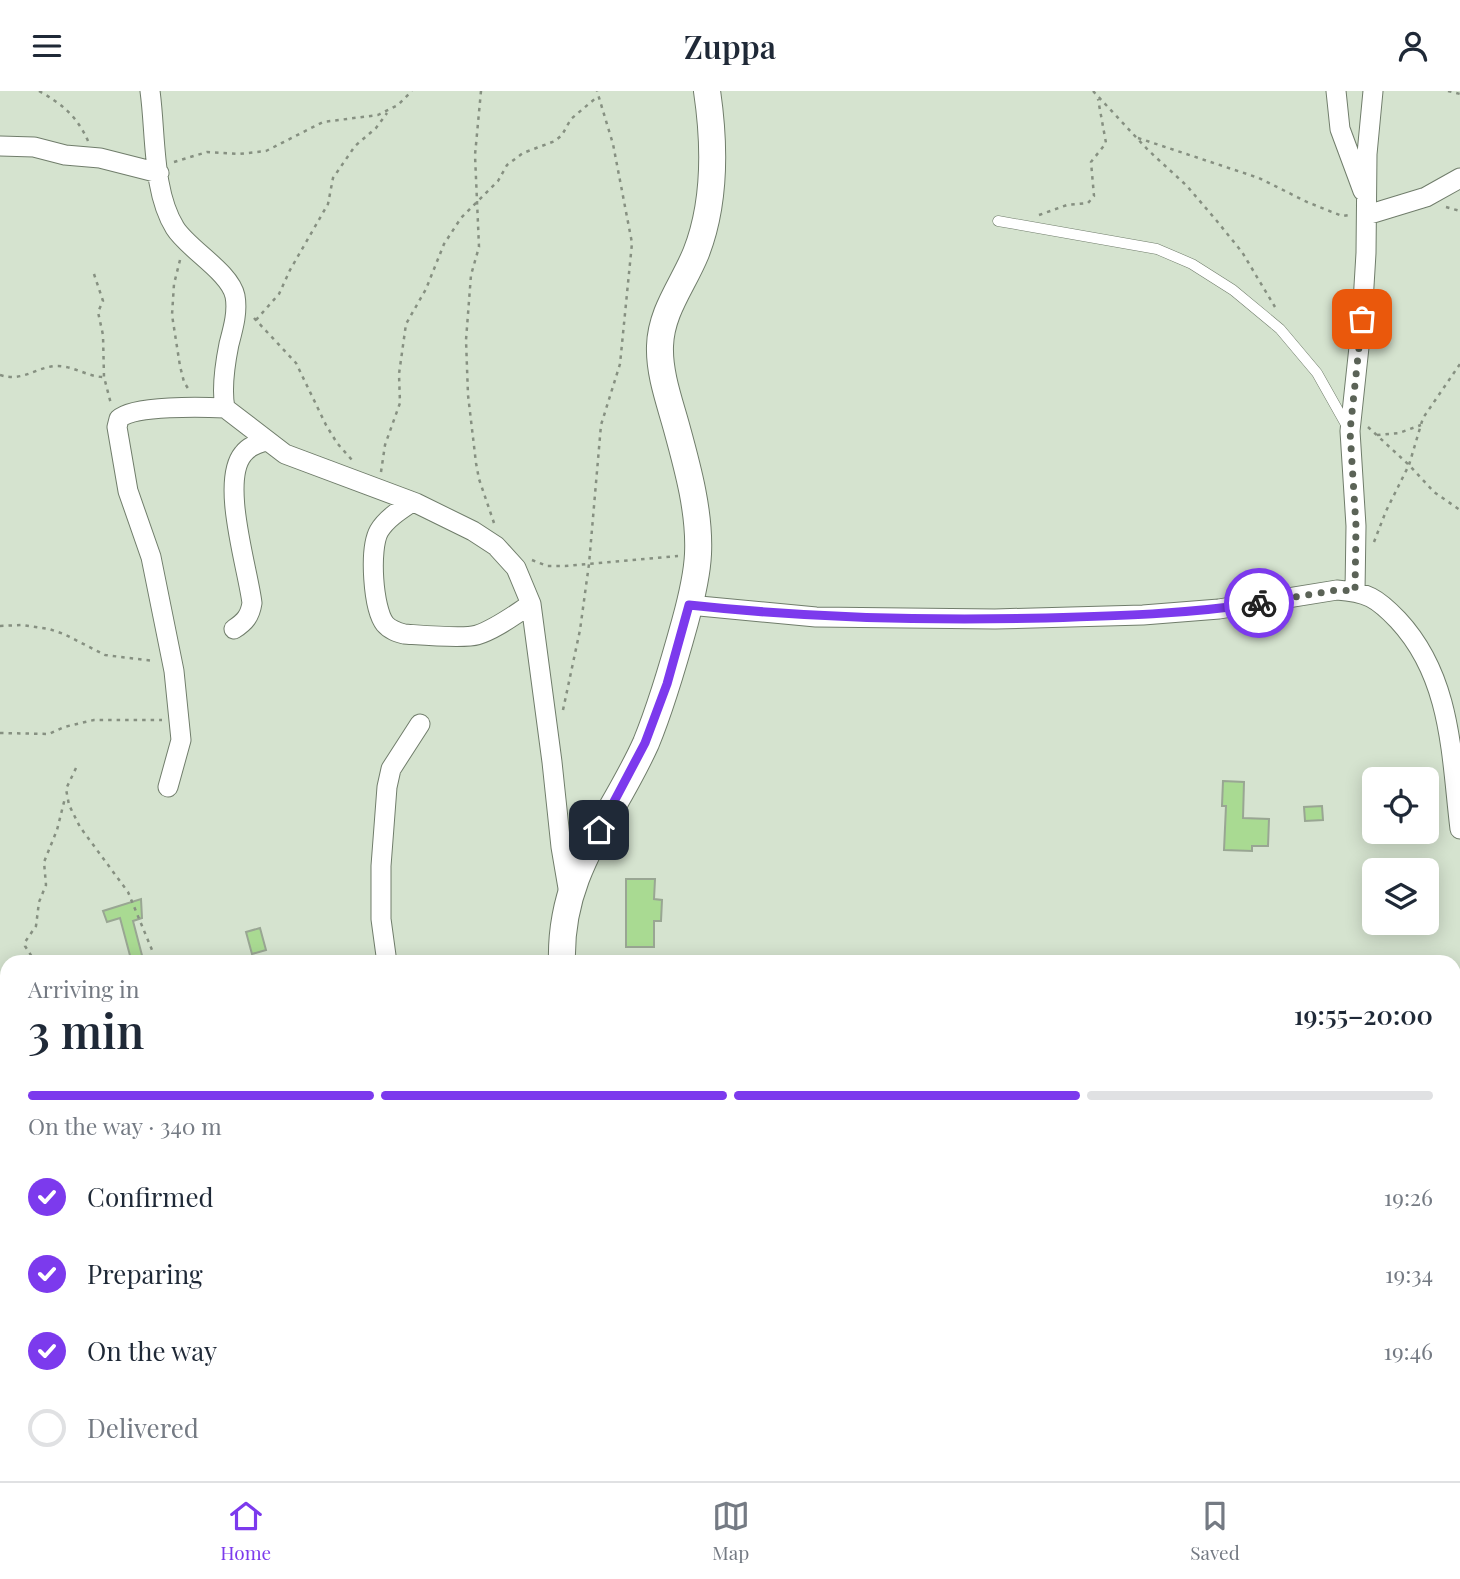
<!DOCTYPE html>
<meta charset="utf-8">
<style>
body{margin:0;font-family:"Playfair Display",serif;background:#f6f6f7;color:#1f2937;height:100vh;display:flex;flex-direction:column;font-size:26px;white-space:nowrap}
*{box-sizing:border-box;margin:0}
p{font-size:23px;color:#747a83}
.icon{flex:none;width:38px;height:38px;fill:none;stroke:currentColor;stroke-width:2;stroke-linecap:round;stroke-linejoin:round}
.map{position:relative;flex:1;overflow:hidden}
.details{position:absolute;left:0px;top:864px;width:1461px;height:527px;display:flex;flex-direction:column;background:#fff;border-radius:21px 21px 0 0;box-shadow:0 4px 18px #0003}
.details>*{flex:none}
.buttons{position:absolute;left:1362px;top:676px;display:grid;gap:14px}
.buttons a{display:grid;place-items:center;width:77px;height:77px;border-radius:10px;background:#fff;box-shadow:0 4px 18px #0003;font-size:35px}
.pin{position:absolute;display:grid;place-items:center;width:60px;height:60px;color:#fff;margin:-30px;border-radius:14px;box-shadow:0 4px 10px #0006}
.courier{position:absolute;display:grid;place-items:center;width:70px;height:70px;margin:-35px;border:5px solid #7c3aed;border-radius:50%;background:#fff;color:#222;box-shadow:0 2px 9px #0007}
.head em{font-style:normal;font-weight:600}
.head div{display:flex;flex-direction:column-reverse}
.head{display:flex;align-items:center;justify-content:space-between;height:119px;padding:0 28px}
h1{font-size:46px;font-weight:600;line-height:52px}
.bar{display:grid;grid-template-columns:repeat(4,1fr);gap:10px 7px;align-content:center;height:84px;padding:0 28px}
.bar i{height:9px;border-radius:5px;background:#e0e1e3}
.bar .current{background:#7c3aed}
.bar p{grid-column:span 4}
ol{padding:0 28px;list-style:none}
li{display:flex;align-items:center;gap:21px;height:77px}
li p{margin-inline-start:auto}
li .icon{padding:7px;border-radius:50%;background:#7c3aed;color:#fff;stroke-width:4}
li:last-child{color:#747a83}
li i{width:38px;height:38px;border:4px solid #e0e1e3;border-radius:50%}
header{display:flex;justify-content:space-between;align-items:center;height:91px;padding:0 28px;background:#fff;font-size:32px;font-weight:600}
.dock{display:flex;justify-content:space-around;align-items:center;height:98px;border-top:2px solid #e0e1e3;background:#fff;font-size:19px;color:#747a83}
.dock a{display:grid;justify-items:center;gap:4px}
.dock .current{color:#7c3aed}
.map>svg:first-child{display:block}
</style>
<header><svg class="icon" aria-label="menu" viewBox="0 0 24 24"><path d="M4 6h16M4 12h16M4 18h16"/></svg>Zuppa<svg class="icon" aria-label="person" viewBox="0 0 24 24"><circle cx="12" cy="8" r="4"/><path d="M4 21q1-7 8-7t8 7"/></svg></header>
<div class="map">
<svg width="1460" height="1390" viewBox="0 0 1460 1390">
<rect width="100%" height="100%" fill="#d5e3cf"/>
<!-- building -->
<path fill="#a9da92" stroke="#99a693" stroke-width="2" d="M1223 690 1244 691 1243 727 1269 728 1268 755H1252V760L1224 759 1226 715H1222Z
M1322 715 1323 729 1305 730 1304 716Z
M626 788H655L654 808 662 809 661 830H654V856H626Z
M141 808 142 827 133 830 144 872H132L120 827 107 831 103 820Z
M260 837 266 859 252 863 246 841Z"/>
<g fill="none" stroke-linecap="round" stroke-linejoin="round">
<defs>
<path id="lane" d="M998 130 1157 158 1192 173 1233 199 1280 238 1317 282 1348 337"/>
<path id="street" d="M150 0C156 43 152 100 175 137 188 158 230 181 235 205 238 221 233 238 229 253 225 273 221 297 225 317L285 363 416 412 473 440 496 455 516 477 531 513 552 671 561 756 569 803
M1336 0 1340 38 1363 100
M0 55 34 56 65 64 100 67 159 82
M1367 124 1426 106 1460 87
M412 411C400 419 386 428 379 440 369 458 373 518 385 533 390 539 397 541 404 543 420 544 464 548 477 544 496 538 514 524 531 513
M1355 500 1356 435 1350 340 1362 228 1366 162 1367 63 1373 0
M689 514 816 526 995 528 1143 524 1219 518 1337 499C1367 501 1377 507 1398 529 1452 587 1451 664 1460 738
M234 538C245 531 250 525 252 512 248 478 220 391 243 363 249 355 257 353 266 350
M168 696 181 649 174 580 151 466 128 400 117 336 119 328C133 314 204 316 225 317
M387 872 381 828V775L387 696 391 678 420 633
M0 1107H7
M1454 1107 1460 1108
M0 1248H7
M0 1375 7 1376
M174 1390 175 1384"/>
<path id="secondary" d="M562 872C559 780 611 730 646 652 662 613 674 571 685 531 691 509 697 486 698 463 700 422 688 378 677 338 670 312 659 283 660 255 661 220 683 194 696 162 716 111 715 54 707 0
M573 1384V1390"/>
</defs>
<!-- lane casing -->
<use href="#lane" stroke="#707d6b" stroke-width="11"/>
<!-- street casing -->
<use href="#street" stroke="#707d6b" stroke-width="21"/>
<!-- secondary casing -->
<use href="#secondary" stroke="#707d6b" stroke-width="28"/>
<!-- path -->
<path stroke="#869081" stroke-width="2.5" stroke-dasharray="3.5 5" stroke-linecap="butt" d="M39 0C62 13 77 25 88 50
M481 0 475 64 479 156 471 184 466 249 468 304 476 372 479 388 494 432
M1093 0 1148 59 1187 95 1216 129 1242 161 1275 216
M1448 0 1460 3
M1138 47 1259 87 1307 111 1342 125 1350 124
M174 71 207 61 239 63 266 60 323 31 378 24 398 14 412 0
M1446 116 1460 120
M1039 124 1067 114 1088 112 1094 105 1091 71 1106 52 1098 8
M180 169 174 193 172 224 180 275 184 291 189 299
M94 183 103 210 98 221 103 244 104 286 111 313
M254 227 296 272 326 334 337 352 352 369
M256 229 279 203 290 179 328 113 333 87 355 55 376 37 387 22
M0 284C23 291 34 277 55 275 73 274 87 286 104 286
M1368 336 1409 374 1434 401 1460 419
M1377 344 1399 342 1421 334
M381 381 385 354 400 312 399 283 406 233 426 198 444 153 461 127 498 90 507 74 523 62 555 50 562 44 571 28 597 6
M1374 451 1386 420 1409 374 1423 327 1460 273
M532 469 547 475H565L678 465
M0 535 22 534 49 538 64 543 105 564 154 570
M563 619 580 539 589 473 601 334 620 273 632 152 613 53 597 0
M0 642 49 643 64 636 94 629H162
M76 677 66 698 69 714 80 736 128 801 152 859
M36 872 25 855V851L36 835 39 811 46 794 44 771 57 739 65 707
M1335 1384 1340 1390"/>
<!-- lane -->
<use href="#lane" stroke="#fff" stroke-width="10"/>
<!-- street -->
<use href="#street" stroke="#fff" stroke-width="19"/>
<!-- secondary -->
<use href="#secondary" stroke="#fff" stroke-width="26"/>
</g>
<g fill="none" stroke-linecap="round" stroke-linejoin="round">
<!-- done -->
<path stroke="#5b6357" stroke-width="7" stroke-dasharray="0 12.6" d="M1259 512 1337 499 1355 500 1356 435 1350 340 1362 228"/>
<!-- route -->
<path stroke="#7c3aed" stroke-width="9" d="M599 739 645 652 667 593 689 514C808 527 927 530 1046 527 1117 525 1188 523 1259 512"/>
</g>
</svg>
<div class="buttons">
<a><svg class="icon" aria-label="locate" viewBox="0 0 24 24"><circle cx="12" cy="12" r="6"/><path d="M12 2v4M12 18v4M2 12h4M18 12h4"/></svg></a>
<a><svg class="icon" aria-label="layers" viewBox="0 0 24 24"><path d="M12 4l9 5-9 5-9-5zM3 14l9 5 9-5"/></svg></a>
</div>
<div class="pin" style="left:1362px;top:228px;background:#ea580c"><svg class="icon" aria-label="bag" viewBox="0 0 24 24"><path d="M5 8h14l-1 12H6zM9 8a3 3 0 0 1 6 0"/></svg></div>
<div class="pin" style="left:599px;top:739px;background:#1f2937"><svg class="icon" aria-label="home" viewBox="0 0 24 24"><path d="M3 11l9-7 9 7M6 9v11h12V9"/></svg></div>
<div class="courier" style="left:1259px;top:512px"><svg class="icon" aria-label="bike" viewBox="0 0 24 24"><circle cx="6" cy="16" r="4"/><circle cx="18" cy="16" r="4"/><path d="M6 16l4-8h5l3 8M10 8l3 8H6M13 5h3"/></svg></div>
<section class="details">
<div class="head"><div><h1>3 min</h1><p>Arriving in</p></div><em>19:55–20:00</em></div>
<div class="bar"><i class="current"></i><i class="current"></i><i class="current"></i><i></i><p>On the way · 340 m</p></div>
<ol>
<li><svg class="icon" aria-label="check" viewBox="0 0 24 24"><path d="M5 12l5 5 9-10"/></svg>Confirmed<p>19:26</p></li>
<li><svg class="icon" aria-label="check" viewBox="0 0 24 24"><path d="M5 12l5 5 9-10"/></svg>Preparing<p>19:34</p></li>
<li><svg class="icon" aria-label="check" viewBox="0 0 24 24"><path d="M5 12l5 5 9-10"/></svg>On the way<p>19:46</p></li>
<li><i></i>Delivered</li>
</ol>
</section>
</div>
<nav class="dock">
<a class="current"><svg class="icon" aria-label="home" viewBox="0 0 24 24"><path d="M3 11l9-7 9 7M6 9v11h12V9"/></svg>Home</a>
<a><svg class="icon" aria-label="map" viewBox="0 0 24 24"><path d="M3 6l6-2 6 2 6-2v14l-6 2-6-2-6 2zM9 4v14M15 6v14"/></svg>Map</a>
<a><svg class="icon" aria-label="saved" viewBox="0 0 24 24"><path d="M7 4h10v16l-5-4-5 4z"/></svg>Saved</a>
</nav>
